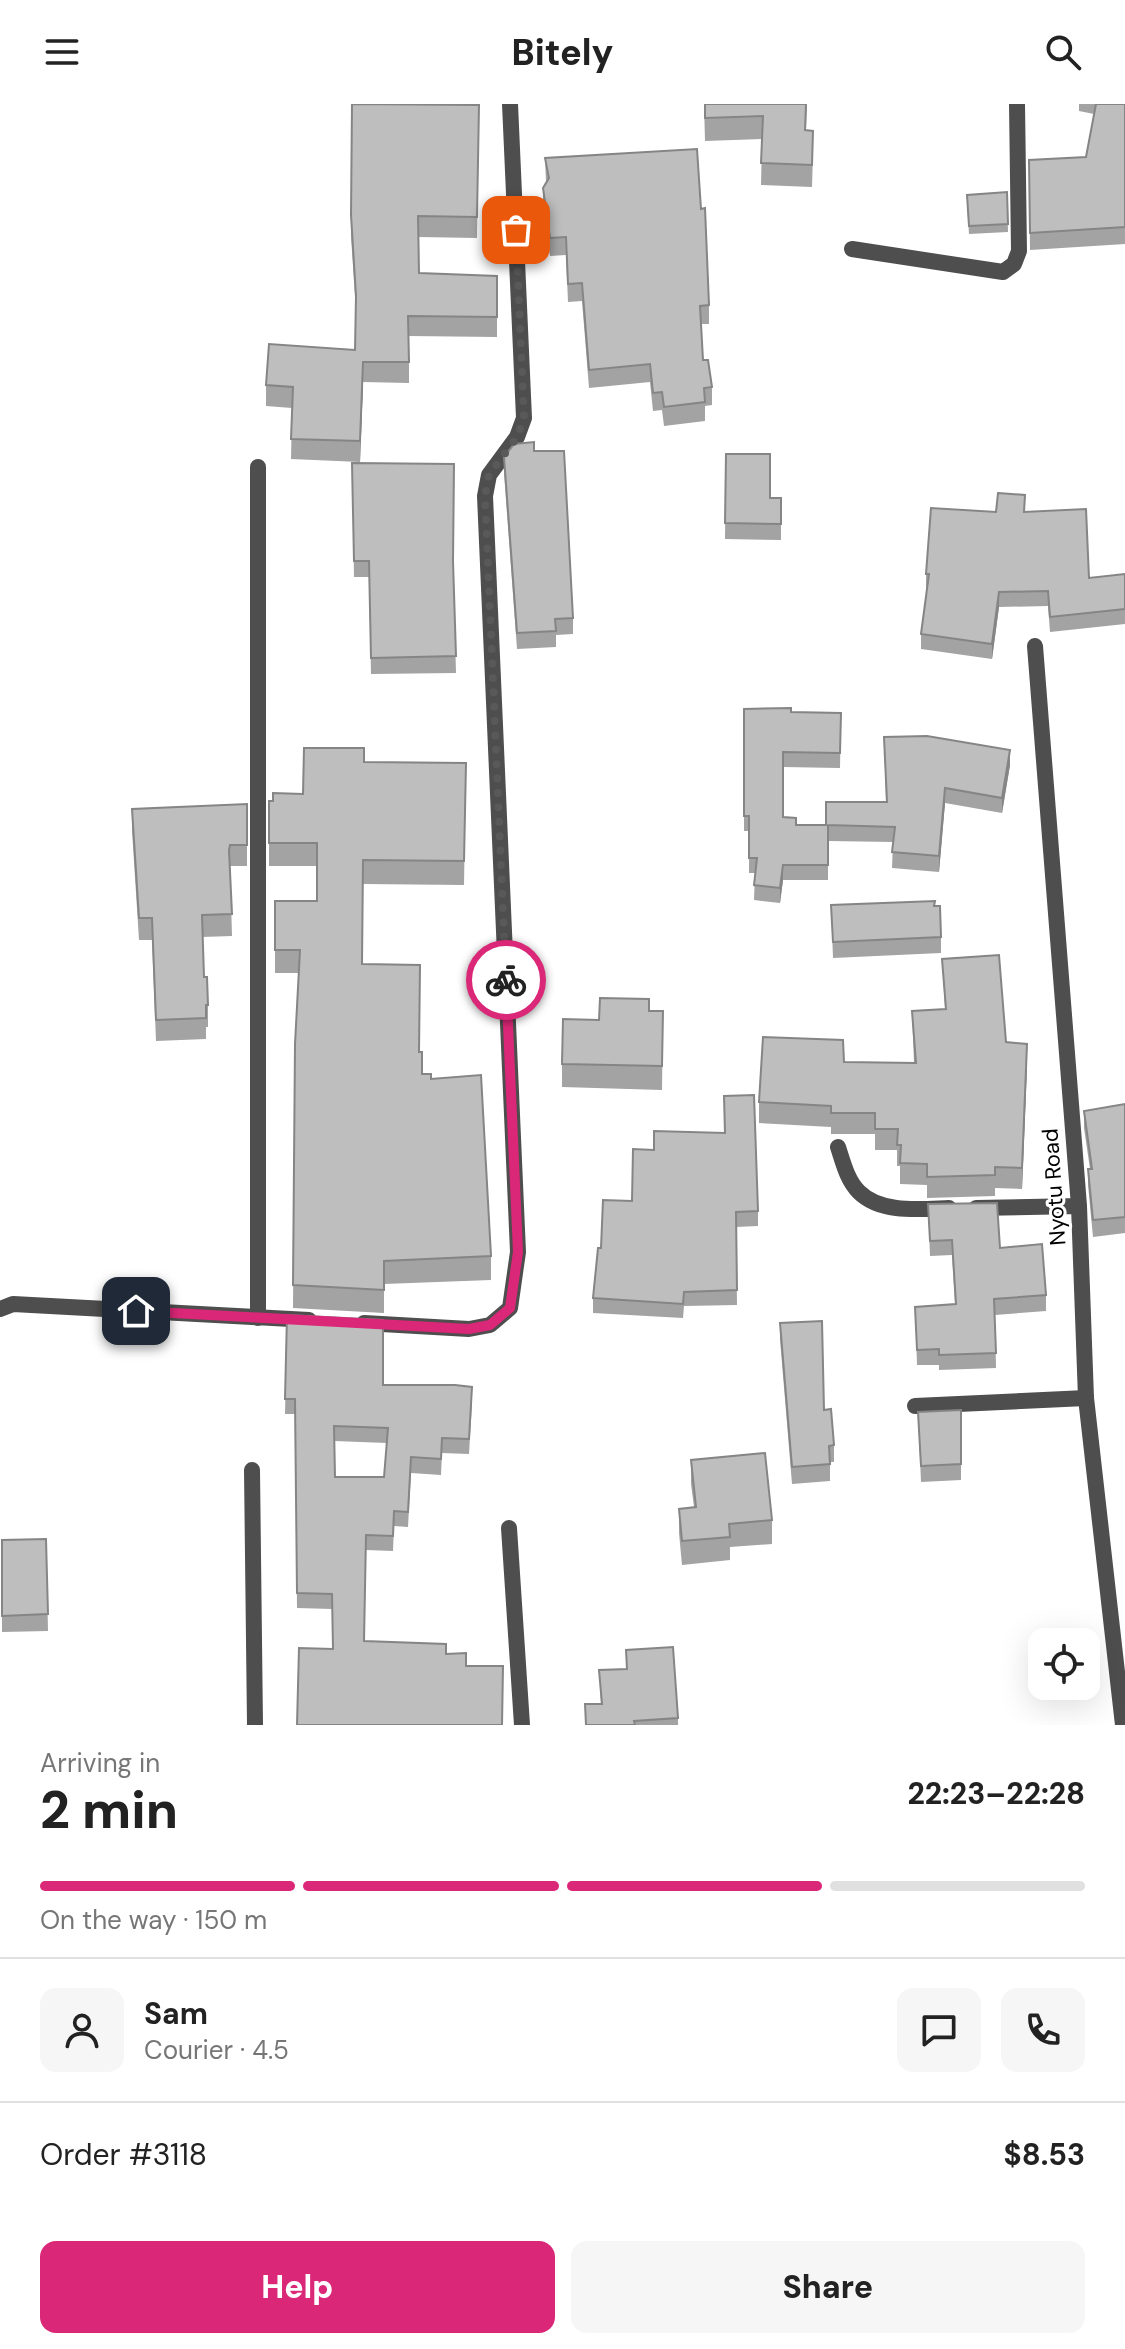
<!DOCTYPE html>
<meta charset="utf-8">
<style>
body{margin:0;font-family:"DM Sans",sans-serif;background:#f6f6f6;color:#222;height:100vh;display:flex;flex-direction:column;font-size:30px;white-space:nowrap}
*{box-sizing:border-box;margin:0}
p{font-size:26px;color:#767676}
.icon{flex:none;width:44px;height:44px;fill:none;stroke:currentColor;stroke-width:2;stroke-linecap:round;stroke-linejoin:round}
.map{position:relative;height:1621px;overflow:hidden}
.panel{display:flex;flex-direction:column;background:#fff;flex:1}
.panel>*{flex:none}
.buttons{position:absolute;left:1028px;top:1524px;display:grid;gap:16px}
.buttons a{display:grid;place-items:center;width:72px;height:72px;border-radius:16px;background:#fff;box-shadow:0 8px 32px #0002;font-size:40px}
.pin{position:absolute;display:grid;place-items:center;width:68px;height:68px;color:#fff;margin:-34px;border-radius:16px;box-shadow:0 4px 12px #0006}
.courier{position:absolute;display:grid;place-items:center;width:80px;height:80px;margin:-40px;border:6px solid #db2777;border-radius:50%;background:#fff;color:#222;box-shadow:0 2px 10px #0007}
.headline em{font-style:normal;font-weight:800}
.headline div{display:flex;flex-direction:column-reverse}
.headline{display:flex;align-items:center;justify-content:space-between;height:136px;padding:0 40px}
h1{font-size:52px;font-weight:800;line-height:60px}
.bar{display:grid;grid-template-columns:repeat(4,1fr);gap:12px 8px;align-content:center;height:96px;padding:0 40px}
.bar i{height:10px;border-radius:6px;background:#e0e0e0}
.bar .selected{background:#db2777}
.bar p{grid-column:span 4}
.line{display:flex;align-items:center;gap:20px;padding:0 40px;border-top:2px solid #e0e0e0}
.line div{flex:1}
.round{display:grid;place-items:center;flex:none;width:84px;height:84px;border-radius:16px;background:#f6f6f6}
.button{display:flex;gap:16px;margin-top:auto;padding:16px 40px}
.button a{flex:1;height:92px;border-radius:16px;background:#db2777;color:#fff;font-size:32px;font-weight:800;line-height:92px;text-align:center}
.button a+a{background:#f6f6f6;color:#222}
header{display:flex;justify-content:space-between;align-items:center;height:104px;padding:0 40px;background:#fff;font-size:36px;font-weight:800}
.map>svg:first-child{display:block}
</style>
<header><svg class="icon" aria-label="menu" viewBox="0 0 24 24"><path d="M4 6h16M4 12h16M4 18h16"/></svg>Bitely<svg class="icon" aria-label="search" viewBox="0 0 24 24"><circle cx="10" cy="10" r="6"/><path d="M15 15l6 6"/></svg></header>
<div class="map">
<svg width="1125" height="1621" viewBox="0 0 1125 1621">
<rect width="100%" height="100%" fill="#fff"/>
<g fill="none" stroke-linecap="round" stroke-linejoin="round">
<!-- service -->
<path stroke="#4e4e4e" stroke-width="16" d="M915 1302 1086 1294"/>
<!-- minor -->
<path stroke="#4e4e4e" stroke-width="16" d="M852 145 1003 168 1014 160 1019 147 1017 0
M258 363V1214
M1035 542 1079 1102 1086 1294 1123 1621
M838 1043C843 1058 847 1076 859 1088 881 1110 921 1105 949 1104
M976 1104 1079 1102
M0 1205 13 1200 309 1216
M364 1219 469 1225 490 1221 510 1204 518 1148 485 392 489 371 517 333 524 314 510 0
M252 1366 255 1621
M509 1424 522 1621"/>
</g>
<!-- wall -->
<path fill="#a3a3a3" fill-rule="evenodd" d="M352 0 479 1 477 134 418 133 419 169 497 172V233L409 232V279L363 278 360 358 291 355 292 304 266 302V281L355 246 356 208 351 132Z
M704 0H807L806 26 813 49 812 83 761 81 762 35 705 37Z
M1079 0H1125V140L1030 146 1029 56 1086 53 1094 10 1079 7Z
M545 54 709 201V220H701L703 256 712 283V301L705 302V317L664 322 662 306 653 307 650 278 589 284 582 197 568 198 566 151 550 152 543 102V84L546 78Z
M1007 88 1008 128 969 130 967 99Z
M534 347 573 514V530L556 531V543L517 545 504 369V353Z
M726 350 770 394H781V436L725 435Z
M352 359 453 460 456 569 371 570 369 473H354Z
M996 408H1025L1089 474 1125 470V520L1050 528 1048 502 999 503 992 555 921 545V530L927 485H926V470Z
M744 605 791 608 841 609 840 664 783 663V713L796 721H826L886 698 884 633 1010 661 1002 709 945 699 939 768 892 764 893 738 828 737V776H783L780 799 754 796 755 769H749V727H744Z
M364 658 466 659 464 781 363 780V860L420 948 422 970 431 975 491 1152V1176L384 1180V1209L293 1204 295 940 299 869H275V797H317V762H269V697L303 690Z
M247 700V762H230L232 832 202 833 204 873 208 901V923H206V935L156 937 152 836H139L132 726V705Z
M831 801 935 802 941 833V849L833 854Z
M942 855 1006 938 1027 961 1022 1085 995 1084V1092L927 1094V1081L900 1080V1062H897V1046H875V1030H831V1023L759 1019V998L844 958 914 959 912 907 945 905Z
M649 907H663L662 986 562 983V960L599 916Z
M1125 1000V1129L1093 1133 1088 1081V1065H1090L1084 1024V1007Z
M603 1096 758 1107V1122L736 1123 737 1201 684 1202 683 1214 593 1209V1194L601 1144Z
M928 1100 1000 1144 1046 1191V1207L995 1211 996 1264 939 1266V1261H917L915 1203 955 1200 952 1151 930 1152Z
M287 1211 383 1281 472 1299 469 1350 442 1349 441 1371 411 1369 408 1423 394 1422 393 1447 366 1446 364 1537 446 1550 466 1562 503 1621 333 1545 332 1505 297 1504 295 1310H285ZM334 1337 387 1339 384 1373H335Z
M780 1219 824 1306 834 1341V1358H830V1377L792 1380 780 1235Z
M961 1306V1376L921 1378 918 1308Z
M691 1356 772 1416V1440L730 1443V1456L682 1461 679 1429V1405L694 1403 691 1380Z
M46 1435 48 1527 2 1528V1436Z
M626 1546 678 1614V1621H586L601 1600 599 1566 626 1565Z"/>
<!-- shaded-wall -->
<path fill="#858585" d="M363 258V278L360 358V337Z
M999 488V503L992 555V540Z
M1010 646V661L1002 709V694Z
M945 684V699L939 768V752Z
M783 761V776L780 799V784Z
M1027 940V961L1022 1085V1064Z"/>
<!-- building -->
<path fill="#bebebe" stroke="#858585" stroke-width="2" fill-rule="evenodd" d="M352 0 479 1 477 113 418 112 419 169 497 172V213L408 212 409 258H363L360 337 291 335 293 283 266 281 269 240 355 246 356 192 351 111Z
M705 0H806L805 26 813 27 812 61 761 59 763 12 705 14Z
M1096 0H1125V123L1030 129 1029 56 1086 53Z
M697 45 701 105 705 104 709 201 700 202 703 256H708L712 283 704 284 705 298 664 303 662 288 653 289 650 260 589 266 582 179 568 180 566 133 550 134 543 84 549 74 545 54Z
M1007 88 1008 120 969 122 967 91Z
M534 338V347H564L573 514 555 515 556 527 517 529 504 353 514 340Z
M726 350H770V394H781V420L725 419Z
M352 359 454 360 453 457 456 552 371 554 369 457H354Z
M998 389 1025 391 1024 408 1086 405 1089 474 1125 470V505L1050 513 1048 487 999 488 992 540 921 530 929 470H926L931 404 996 408Z
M791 604V608L841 609 840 649 783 648V713L796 714V721H826V698H887L884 633 927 632 1010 646 1002 694 945 684 939 752 892 748 895 723 828 721V761H783L780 784 754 781 757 754H749V712H744V605Z
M304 644H364V658L466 659 464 757 363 756 362 860 420 861 419 948H422V970H431V975L481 971 491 1152 384 1157V1186L293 1181 295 940 300 846H275V797H317V739H269V697H273V689L303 690Z
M247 700V741H230L229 746 232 810 202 811 204 873H207L208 901H206V914L156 916 152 814H139L132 705Z
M935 797 934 802H940L941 833 833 838 831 801Z
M999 851 1006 938 1027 940 1022 1064 995 1063V1071L927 1073V1060L900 1059 901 1041H897L898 1025H875V1009H831V1002L759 998 763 933 843 936 844 958 916 959 912 907 946 905 942 855Z
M600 894 649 895V907H663L662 962 562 960 563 915 599 916Z
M754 991 758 1107 736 1108 737 1186 684 1188 683 1200 593 1194 598 1144H601L603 1096 632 1097 633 1045 654 1046V1027L725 1029 724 992Z
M1125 1000V1113L1093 1116 1088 1065H1092L1084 1007Z
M997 1099 1000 1144 1042 1140 1046 1191 994 1195 996 1249 939 1251V1245L917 1246 915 1203 956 1200 952 1136 930 1137 928 1100Z
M287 1211 383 1216V1281H455L472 1283 469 1335 442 1334 441 1355 411 1353 408 1408 394 1407 393 1432 366 1431 364 1537 446 1540V1550L466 1549V1562H503L502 1621H297L299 1544 333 1545 332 1490 297 1489 295 1295H285ZM334 1322 388 1324 384 1373H335Z
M822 1217 824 1306 831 1305 834 1341 829 1342 830 1360 792 1363 780 1219Z
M961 1306V1360L921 1362 918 1308Z
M765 1349 772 1416 729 1420 730 1433 682 1437 679 1405 696 1403 691 1356Z
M46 1435 48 1510 2 1512V1436Z
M673 1543 678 1614 634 1617 635 1621H586L585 1600H602L599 1566 627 1565 626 1546Z"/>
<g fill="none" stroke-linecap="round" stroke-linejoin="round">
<!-- done -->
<path stroke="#595959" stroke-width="8" stroke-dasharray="0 14.4" d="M506 876 485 392 489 371 517 333 524 314 516 126"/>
<!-- route -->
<path stroke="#db2777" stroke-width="10" d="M136 1207 469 1225 490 1221 510 1204 518 1148 506 876"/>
</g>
<g text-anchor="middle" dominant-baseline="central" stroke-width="6" stroke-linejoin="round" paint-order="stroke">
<!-- street labels -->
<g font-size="22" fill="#000" stroke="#fff">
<text transform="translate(1054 1083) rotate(-94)">Nyotu Road</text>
</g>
</g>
</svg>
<div class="buttons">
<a><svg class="icon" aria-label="locate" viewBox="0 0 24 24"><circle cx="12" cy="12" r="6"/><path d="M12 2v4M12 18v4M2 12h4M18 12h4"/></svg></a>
</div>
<div class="pin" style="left:516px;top:126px;background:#ea580c"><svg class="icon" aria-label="bag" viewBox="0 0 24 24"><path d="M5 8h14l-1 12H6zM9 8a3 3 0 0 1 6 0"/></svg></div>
<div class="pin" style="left:136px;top:1207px;background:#1f2937"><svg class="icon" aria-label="home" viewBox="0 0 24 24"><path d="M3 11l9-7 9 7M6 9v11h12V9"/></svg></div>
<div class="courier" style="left:506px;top:876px"><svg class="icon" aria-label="bike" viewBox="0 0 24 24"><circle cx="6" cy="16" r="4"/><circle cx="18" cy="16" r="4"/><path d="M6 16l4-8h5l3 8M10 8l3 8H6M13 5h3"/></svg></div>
</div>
<section class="panel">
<div class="headline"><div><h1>2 min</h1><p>Arriving in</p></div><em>22:23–22:28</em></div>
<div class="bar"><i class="selected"></i><i class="selected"></i><i class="selected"></i><i></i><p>On the way · 150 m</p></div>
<div class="line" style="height:144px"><a class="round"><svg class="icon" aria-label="person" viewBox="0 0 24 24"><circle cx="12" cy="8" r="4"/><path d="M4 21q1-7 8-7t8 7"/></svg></a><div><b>Sam</b><p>Courier · 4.5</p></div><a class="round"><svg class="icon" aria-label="chat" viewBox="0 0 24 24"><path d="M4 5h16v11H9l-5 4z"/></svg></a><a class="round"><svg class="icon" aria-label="phone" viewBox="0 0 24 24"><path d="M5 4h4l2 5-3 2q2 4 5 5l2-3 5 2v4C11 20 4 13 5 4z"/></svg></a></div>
<div class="line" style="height:104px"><div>Order #3118</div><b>$8.53</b></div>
<div class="button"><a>Help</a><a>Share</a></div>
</section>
